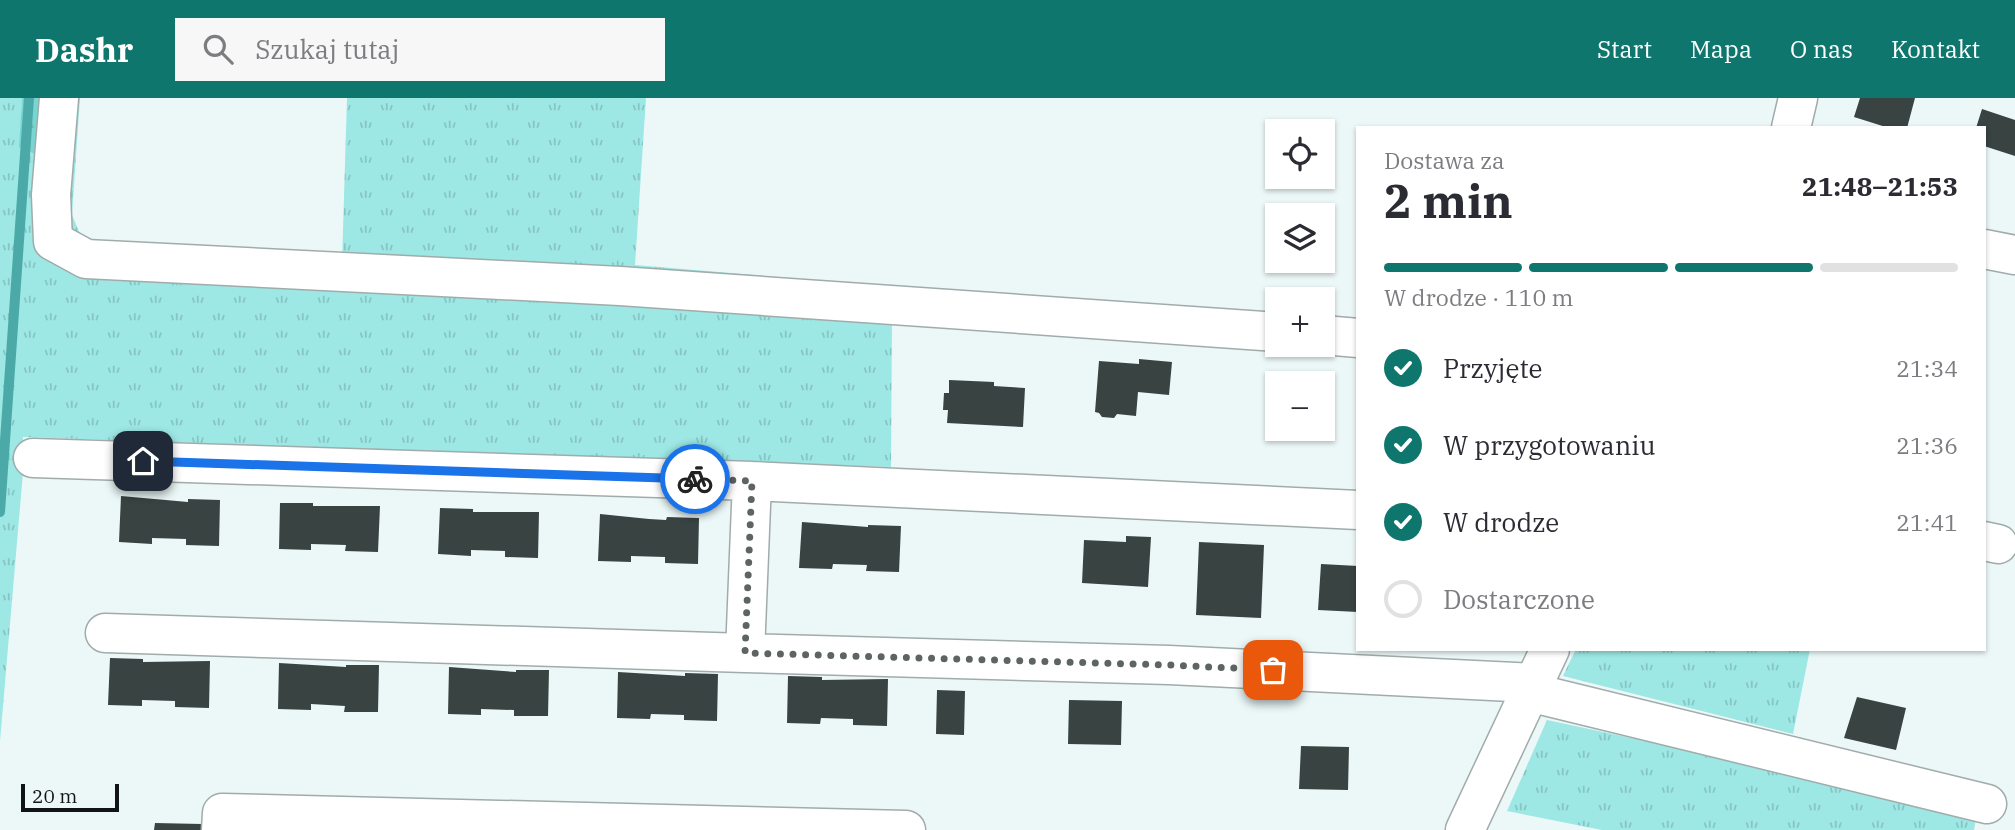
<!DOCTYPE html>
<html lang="pl">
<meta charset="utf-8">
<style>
body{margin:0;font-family:"IBM Plex Serif",serif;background:#f7f7f7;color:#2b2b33;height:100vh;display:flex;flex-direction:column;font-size:26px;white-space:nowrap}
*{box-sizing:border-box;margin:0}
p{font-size:23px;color:#7c7c81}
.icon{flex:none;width:38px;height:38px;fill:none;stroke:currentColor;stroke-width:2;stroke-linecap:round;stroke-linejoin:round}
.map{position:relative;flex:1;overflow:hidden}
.details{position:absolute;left:1356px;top:28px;width:630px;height:525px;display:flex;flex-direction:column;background:#fff;border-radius:0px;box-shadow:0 2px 5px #0004}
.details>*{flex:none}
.fabs{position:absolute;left:1265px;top:21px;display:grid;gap:14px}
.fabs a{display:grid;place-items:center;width:70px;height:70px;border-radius:0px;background:#fff;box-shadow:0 2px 5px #0004;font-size:35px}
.scale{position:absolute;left:21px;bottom:18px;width:98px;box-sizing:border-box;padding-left:7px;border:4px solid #101414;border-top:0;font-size:19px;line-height:24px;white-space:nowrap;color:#101414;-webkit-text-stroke:5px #ebf8f7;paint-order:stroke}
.pin{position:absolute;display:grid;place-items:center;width:60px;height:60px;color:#fff;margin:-30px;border-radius:14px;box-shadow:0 4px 10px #0006}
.courier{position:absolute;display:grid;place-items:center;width:70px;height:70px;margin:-35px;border:5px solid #1a73e8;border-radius:50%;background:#fff;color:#222;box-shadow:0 2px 9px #0007}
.overview em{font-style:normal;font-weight:800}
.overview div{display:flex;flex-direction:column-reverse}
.overview{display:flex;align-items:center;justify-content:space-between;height:119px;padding:0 28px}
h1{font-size:46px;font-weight:800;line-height:52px}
.bar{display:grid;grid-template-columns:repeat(4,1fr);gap:10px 7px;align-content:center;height:84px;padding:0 28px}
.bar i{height:9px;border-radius:5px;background:#e1e1e2}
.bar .current{background:#0f766e}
.bar p{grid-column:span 4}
ol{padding:0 28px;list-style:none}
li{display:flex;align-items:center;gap:21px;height:77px}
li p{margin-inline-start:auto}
li .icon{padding:7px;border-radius:50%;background:#0f766e;color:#fff;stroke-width:4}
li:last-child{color:#7c7c81}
li i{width:38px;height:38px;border:4px solid #e1e1e2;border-radius:50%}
header{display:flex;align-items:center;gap:42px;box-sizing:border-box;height:98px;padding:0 35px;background:#0f766e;color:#fff}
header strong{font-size:33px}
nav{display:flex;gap:38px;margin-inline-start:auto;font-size:24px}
.search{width:490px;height:63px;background:#f7f7f7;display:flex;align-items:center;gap:18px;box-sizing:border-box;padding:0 24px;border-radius:0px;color:#7c7c81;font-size:26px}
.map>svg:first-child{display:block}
</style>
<header>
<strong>Dashr</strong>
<div class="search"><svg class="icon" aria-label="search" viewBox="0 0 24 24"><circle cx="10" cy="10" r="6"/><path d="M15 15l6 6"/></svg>Szukaj tutaj</div>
<nav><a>Start</a><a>Mapa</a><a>O nas</a><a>Kontakt</a></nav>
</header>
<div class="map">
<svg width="2015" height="732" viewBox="0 0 2015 732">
<defs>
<pattern id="grass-tufts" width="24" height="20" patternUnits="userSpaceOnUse" patternTransform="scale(1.75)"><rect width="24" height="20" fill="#9de7e4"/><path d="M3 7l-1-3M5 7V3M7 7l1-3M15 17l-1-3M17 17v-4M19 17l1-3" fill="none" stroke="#86c5c3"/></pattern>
<pattern id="forest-firs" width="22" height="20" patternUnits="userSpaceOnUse" patternTransform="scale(1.75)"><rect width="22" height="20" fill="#77d5d2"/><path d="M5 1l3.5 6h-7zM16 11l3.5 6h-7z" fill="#66b6b3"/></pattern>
</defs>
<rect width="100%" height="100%" fill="#ebf8f7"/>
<!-- grass -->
<path fill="url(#grass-tufts)" d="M0 0H22L20 49 51 0H80L72 117 84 145 342 165 347 0H646L635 167 1277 221 1278 247H1323L1358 253 1191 243 892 219 891 369 23 339V374L0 643Z
M1576 551H1810L1793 636 1563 578Z
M1547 622 1977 714 1974 732H1602L1507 713Z"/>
<!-- forest -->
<path fill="url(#forest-firs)" d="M22 0H51L49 62 19 49Z"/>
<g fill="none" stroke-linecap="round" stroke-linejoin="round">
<!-- stream -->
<path stroke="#4baaa8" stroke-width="10" d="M0 414 29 0"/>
</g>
<!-- building -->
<path fill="#384342" d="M1860 0H1915L1907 30H1889L1854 19Z
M1982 11 2015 22V58L1984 48V30H1976Z
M1139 261 1172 264 1169 297 1138 294 1136 318 1117 316 1114 320 1102 319 1099 315 1095 314 1099 263 1139 266Z
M949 282 994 284V288L1025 290 1023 329 947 325 948 312H943L944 295H949Z
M121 398 188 404V401L220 402 219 448 186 447V441L152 440V446L119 444Z
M280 405H313V408H380L378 454 345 453 346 447 311 446V452L279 451Z
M440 410 473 411V414H539L538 460 505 459V453L471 452V458L438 456Z
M600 416 649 421 666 422 667 419 699 420 698 466 665 465V459L631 458V464L598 463Z
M802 424 868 429V427L901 428 899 474 866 473 867 467 833 466 832 471 799 470Z
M1126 438 1151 439 1148 489 1082 485 1084 442 1126 444Z
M1199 444 1264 447 1261 520 1196 517Z
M1321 466 1358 468V514L1318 512Z
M110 560 143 561V564L210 563 209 610 175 609V603L142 602V608L108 607Z
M279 565 346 569V567H379L378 614H344L345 608 311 606V612L278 611Z
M449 569 516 574V572H549L548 618H514V612L481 611V617L448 616Z
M618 574 685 578V575L718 576 717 623 684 622V617L651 616 650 621 617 620Z
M788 578 822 579V582L888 581 887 628 853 627V621L821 620 820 626 787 625Z
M937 592 965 593 964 637 936 636Z
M1857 599 1906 610 1896 652 1844 640Z
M1069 602 1122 603 1121 647 1068 646Z
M1301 648 1349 649 1348 692 1299 691Z
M155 725 202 726V732H154Z"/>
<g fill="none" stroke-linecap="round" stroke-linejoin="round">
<defs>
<path id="minor" d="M59 0 51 97 53 143 86 161 620 188 1278 234
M1791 30 1798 0
M1984 151 2015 157
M1323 237 1358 240
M33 360 752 383 1358 412
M1984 443 1998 446
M105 535 745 555 752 383
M745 555 1169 567 1534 585
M1529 594 1987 706
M221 732 222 715 906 732
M1465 732 1550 551"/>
</defs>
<!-- minor casing -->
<use href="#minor" stroke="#a0acab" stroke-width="41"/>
<!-- minor -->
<use href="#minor" stroke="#fff" stroke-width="38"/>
</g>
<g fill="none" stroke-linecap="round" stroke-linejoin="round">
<!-- done -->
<path stroke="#5d6463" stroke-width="7" stroke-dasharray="0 12.6" d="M695 381 752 383 745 555 1169 567 1273 572"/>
<!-- route -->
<path stroke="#1a73e8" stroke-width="9" d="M143 363 695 381"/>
</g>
</svg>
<div class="fabs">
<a><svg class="icon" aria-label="locate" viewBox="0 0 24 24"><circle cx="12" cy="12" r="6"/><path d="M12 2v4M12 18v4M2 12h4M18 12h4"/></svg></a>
<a><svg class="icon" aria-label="layers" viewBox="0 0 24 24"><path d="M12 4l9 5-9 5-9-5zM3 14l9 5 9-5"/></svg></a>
<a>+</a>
<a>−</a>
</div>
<div class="scale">20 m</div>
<div class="pin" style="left:1273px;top:572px;background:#ea580c"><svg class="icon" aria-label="bag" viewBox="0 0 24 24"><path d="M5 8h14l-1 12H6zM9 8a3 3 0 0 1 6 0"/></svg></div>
<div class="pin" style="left:143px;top:363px;background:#1f2937"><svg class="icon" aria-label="home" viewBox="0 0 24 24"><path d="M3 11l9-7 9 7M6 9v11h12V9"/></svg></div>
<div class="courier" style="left:695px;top:381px"><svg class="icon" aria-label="bike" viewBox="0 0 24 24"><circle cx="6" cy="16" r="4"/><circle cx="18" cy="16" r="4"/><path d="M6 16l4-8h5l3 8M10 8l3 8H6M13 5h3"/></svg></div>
<section class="details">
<div class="overview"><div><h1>2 min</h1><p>Dostawa za</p></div><em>21:48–21:53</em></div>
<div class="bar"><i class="current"></i><i class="current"></i><i class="current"></i><i></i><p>W drodze · 110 m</p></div>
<ol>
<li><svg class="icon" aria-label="check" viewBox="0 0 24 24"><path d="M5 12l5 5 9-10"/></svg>Przyjęte<p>21:34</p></li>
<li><svg class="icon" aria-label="check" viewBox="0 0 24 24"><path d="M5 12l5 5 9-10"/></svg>W przygotowaniu<p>21:36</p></li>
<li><svg class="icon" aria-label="check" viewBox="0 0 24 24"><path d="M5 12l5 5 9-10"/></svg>W drodze<p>21:41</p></li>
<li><i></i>Dostarczone</li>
</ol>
</section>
</div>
